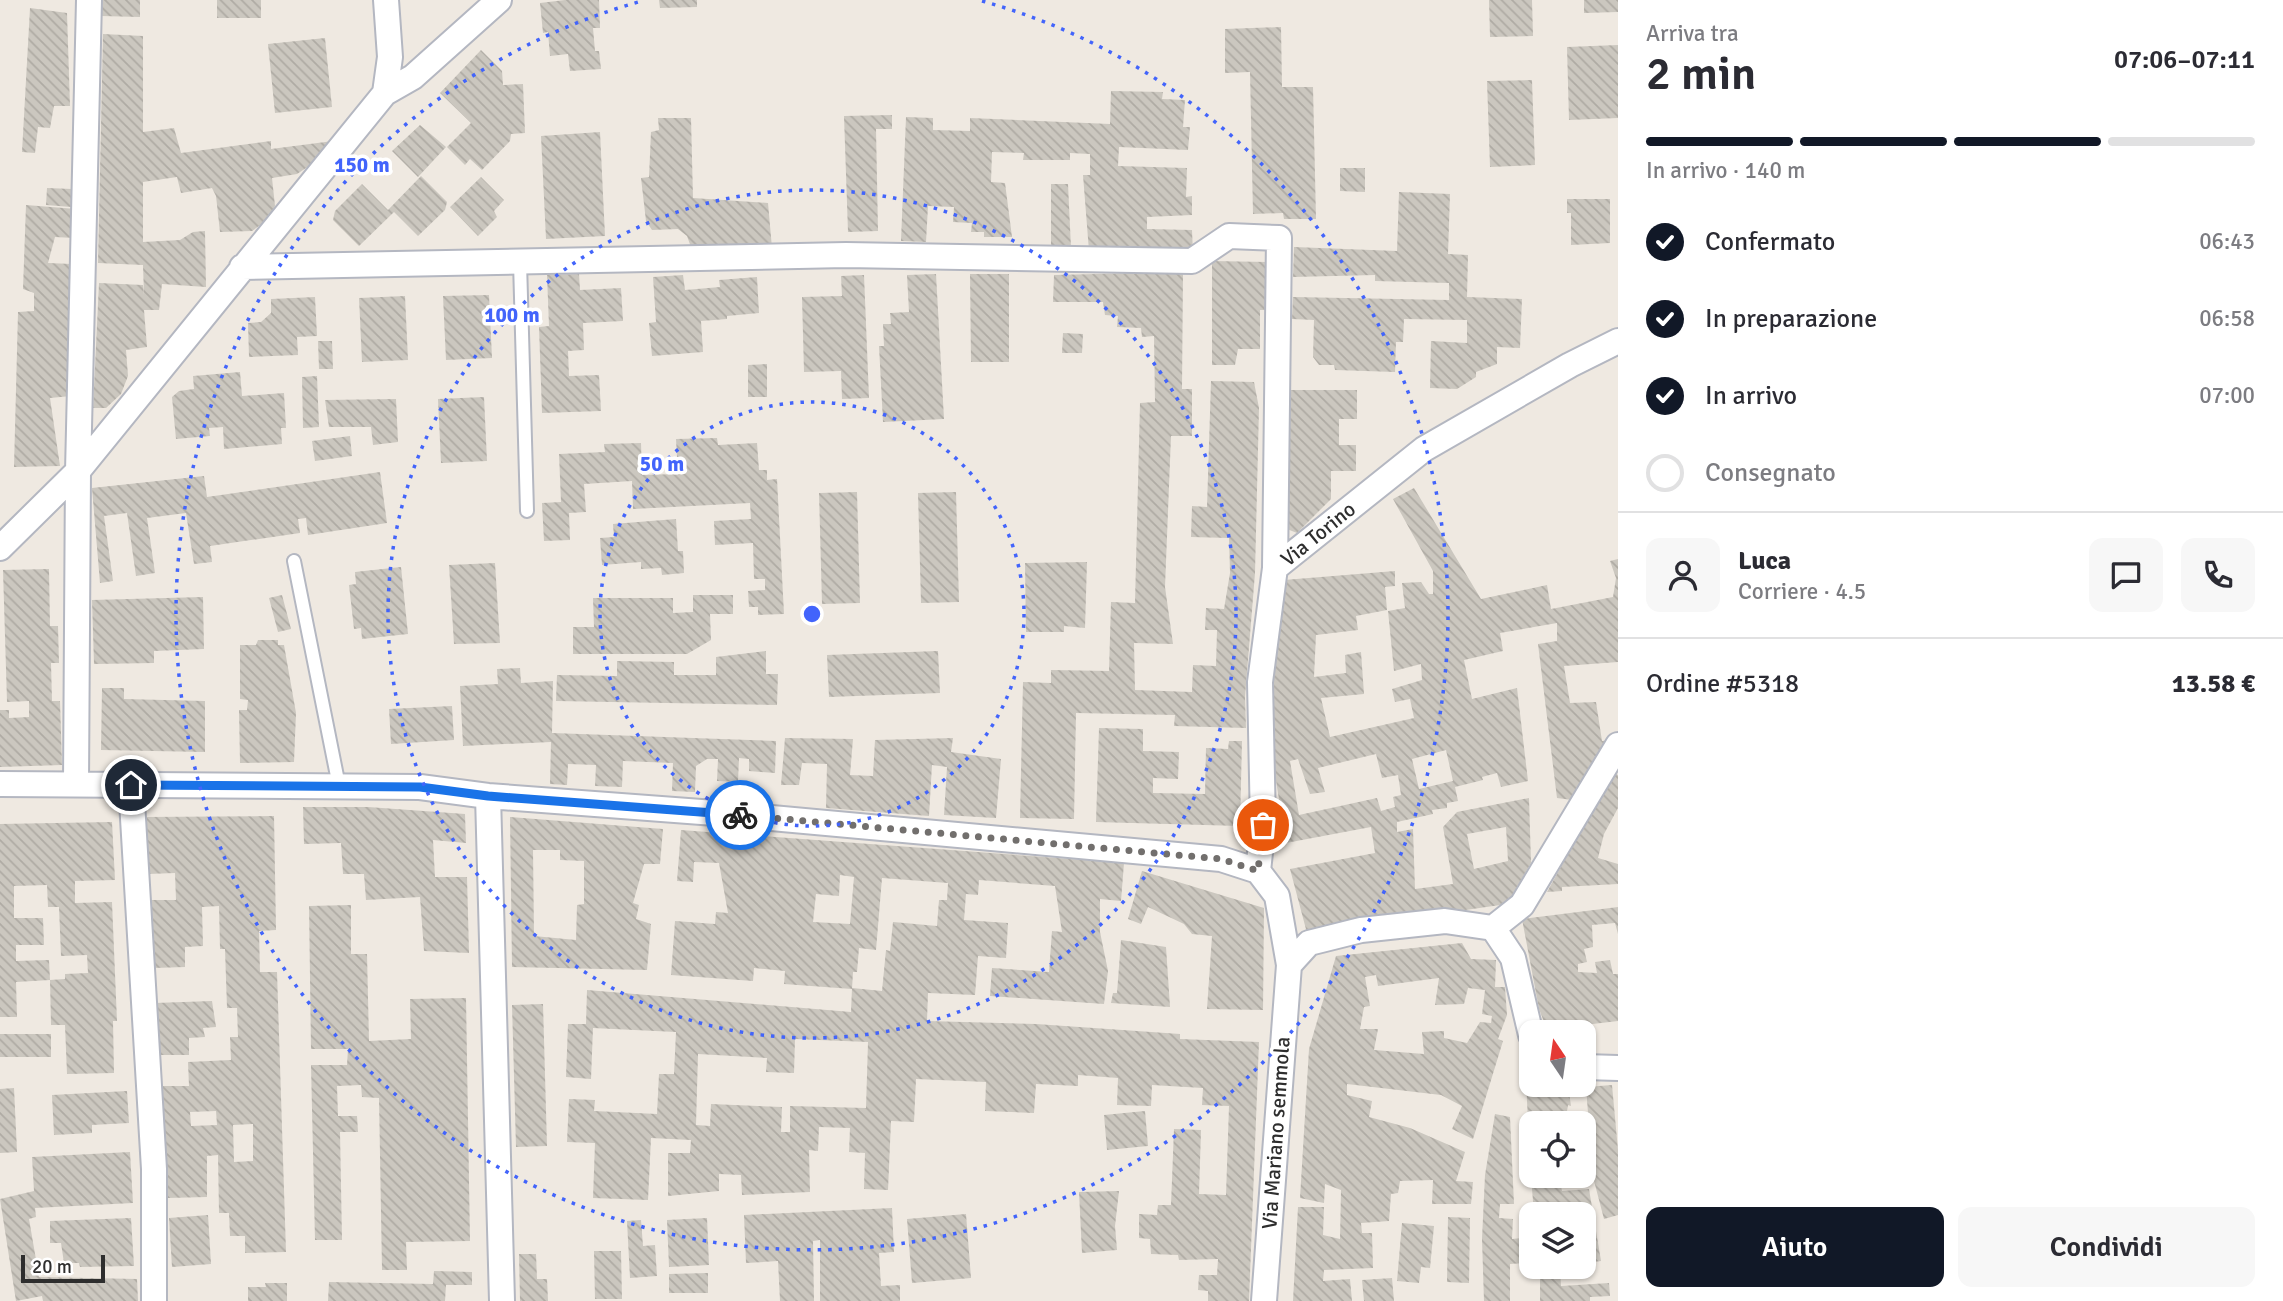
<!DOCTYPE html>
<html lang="it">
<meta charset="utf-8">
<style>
body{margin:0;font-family:Signika,sans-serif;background:#f7f7f7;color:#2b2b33;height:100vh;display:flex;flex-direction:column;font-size:26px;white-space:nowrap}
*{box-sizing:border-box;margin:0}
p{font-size:23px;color:#7c7c81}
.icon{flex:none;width:38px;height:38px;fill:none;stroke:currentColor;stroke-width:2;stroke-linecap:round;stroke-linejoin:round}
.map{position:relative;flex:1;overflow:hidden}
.panel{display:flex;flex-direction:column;background:#fff;width:665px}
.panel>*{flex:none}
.needle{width:46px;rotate:347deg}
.tools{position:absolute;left:1519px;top:1020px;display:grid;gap:14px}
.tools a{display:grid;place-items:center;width:77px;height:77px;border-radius:14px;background:#fff;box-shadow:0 2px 5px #0004;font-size:35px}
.scale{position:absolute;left:21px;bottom:18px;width:84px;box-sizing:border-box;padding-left:7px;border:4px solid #2e2e2e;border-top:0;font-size:19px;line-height:24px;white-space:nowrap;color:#2e2e2e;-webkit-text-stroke:5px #fff;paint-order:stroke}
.pin{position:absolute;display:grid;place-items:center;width:60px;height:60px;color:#fff;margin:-30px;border:4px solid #fff;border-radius:50%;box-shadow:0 2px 7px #0007}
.courier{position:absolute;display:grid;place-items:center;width:70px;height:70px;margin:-35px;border:5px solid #1a73e8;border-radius:50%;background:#fff;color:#222;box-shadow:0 2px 9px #0007}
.head em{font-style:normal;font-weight:600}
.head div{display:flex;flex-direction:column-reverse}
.head{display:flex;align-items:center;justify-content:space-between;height:119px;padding:0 28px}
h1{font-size:46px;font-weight:600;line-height:52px}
.bar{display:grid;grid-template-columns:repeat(4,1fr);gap:10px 7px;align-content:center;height:84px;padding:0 28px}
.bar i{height:9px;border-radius:5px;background:#e1e1e2}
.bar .selected{background:#111827}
.bar p{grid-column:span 4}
.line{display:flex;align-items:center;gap:18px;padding:0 28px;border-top:2px solid #e1e1e2}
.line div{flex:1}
.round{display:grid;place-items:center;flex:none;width:74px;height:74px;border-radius:14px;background:#f7f7f7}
ol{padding:0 28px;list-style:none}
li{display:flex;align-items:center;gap:21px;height:77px}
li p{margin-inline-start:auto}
li .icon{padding:7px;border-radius:50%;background:#111827;color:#fff;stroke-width:4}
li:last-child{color:#7c7c81}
li i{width:38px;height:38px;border:4px solid #e1e1e2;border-radius:50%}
.button{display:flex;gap:14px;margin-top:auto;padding:14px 28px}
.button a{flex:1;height:80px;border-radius:14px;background:#111827;color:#fff;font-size:28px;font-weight:600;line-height:80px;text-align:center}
.button a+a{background:#f7f7f7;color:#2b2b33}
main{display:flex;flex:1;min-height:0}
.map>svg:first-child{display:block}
</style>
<main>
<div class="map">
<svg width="1618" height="1301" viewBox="0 0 1618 1301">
<defs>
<pattern id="building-back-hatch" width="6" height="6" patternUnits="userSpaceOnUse" patternTransform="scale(1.75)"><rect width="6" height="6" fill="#cbc7bf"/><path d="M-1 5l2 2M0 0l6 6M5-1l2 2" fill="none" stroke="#afaba4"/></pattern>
</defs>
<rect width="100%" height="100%" fill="#efe9e1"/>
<!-- building -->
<path fill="url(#building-back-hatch)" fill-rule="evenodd" d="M101 0H140V17L101 16Z
M217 0H261V18H217Z
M565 0H599L600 28H593L595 51H599L601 69 570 71 568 54 550 56 548 32 543 33 540 3Z
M659 0H697V7L660 8Z
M1489 0H1532L1533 36 1490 37Z
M1584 0H1618V12L1584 13Z
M30 8 67 13 70 106H54L50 128 38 127 35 153 22 152Z
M1281 27 1282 87H1313L1316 219H1284L1283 213 1253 214 1250 72 1225 73V29Z
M103 34 143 36V132L174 128 181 153 271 141V149L333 141 315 162 297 174 272 178 275 206 266 221 252 231 220 232 216 196 212 188 181 193 177 177 143 182V242L180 240 193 232 205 231 206 287 162 284 159 310H144L147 347 126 350 128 376 121 394 106 408H93L99 283 143 285 144 295 143 265 98 263Z
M325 38 332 107 275 113 268 44Z
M1618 45V118L1569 120 1567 47Z
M481 50 502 71 503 85 523 84 525 133 511 134 510 141 482 170 470 159 465 165 447 147 471 123 440 93Z
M1532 80 1535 165 1490 167 1487 81Z
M1111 91 1163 92 1162 99 1185 100 1183 127H1190L1188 150 1119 147 1118 166 1187 168 1186 197 1192 196V215L1147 217V229L1192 230 1193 254 1089 251 1083 175H1090V154L1070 153V160H1023L1024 153 992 152 991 182 1005 183 1012 237H984V232H971L972 223 953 222 954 207 928 206 926 242 901 241 906 117 933 118V130L970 131V118L1110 124Z
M892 115V129H876L878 231 848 232 844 116Z
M658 118H691L693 198 768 203 772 248 692 250 687 236 678 229 652 230 646 221 641 178 649 177 651 132 659 130Z
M420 125 446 147 418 177 392 151Z
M600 132 605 236 546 239 541 136Z
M1340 168H1365V192L1340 191Z
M421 176 447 202 445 210 418 236 394 212 359 246 333 220 335 211 362 184 388 210Z
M481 177 504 200 494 211 497 217 478 236 450 207Z
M1051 184H1068L1071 248H1051Z
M47 188 72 189 71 207 46 205Z
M1399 192 1450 194 1448 254 1468 255 1467 297 1522 299 1520 348 1497 347V364L1476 372V377L1457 389 1430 388 1431 341 1467 343V320L1404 319 1403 342H1396L1395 372 1335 370 1334 365H1319L1313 357 1314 320 1292 319 1293 297 1449 300V283L1375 281V275L1293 277 1294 247 1397 251Z
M1567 199H1610V243L1571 245V213H1567Z
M26 205 76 209 74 238 55 237 48 263 72 264 71 396 50 398 60 466 14 467 18 312 34 311V293L23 289Z
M1212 261 1268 262V310H1260V349H1238L1235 365H1212Z
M1183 272 1182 389H1192V436H1171L1165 587 1173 644 1134 643 1135 690 1192 692 1193 665 1216 666 1217 630H1205L1206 608 1224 609 1230 573 1229 538 1191 537 1192 506 1207 507 1211 381 1254 382 1259 408 1255 573 1245 697 1246 728 1174 726 1175 715 1076 713 1074 819 1020 818 1023 682 1051 683V670L1109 671 1111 602 1135 603 1140 403 1155 402 1154 336 1142 337 1141 328 1117 327 1118 316 1105 315 1103 302H1053L1054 275Z
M579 274 580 290 621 288 623 321 583 323 584 350 568 351 569 376 599 375 601 411 542 413 539 327 549 326 547 275Z
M936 274 944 419 883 422 879 346H884L883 324H891L890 313 909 312 907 275Z
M970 274H1009V362H971Z
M683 275 685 290 720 287 719 280 757 277 759 313 727 316V319L701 321 703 352 652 356 649 323 656 322 653 277Z
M864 275 869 398 842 399 841 371 804 372 802 297 842 296 841 276Z
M489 295 492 358 446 360 443 296Z
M405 296 408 360 362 362 359 298Z
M315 297 317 336 297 337 298 355 249 357 248 323 261 322 271 313V299Z
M1063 333 1083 334 1082 353H1062Z
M318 341H332L333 369H319Z
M767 364V397H748V365Z
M240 372 242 396 284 393 286 428H281L282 444 224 449 223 427 209 428 210 436 176 439 172 397 179 391 194 389 193 376Z
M317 376 319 427 303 428 302 377Z
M1286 390H1357V419H1339V445H1356V471H1331V499L1297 533 1282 527Z
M484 397 487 461 441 463 438 399Z
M396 399 398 442 373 445 371 427H329L325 400Z
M350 436 352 456 315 461 312 441Z
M717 438 718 445 757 443 759 470H767V480L777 479 784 614 758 615V607H749L748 591 765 590V579H754L753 543 715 545 714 521 751 519 750 503 633 509 632 481 584 484 586 512 569 513 570 540 544 541 542 503 561 502 559 454 605 452 604 444 641 443 642 475 678 474 676 439Z
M380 472 387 523 308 535 306 518 298 519 300 533 210 546 212 562 194 564 186 513 147 518 155 573 136 576 127 513 104 516 113 581 100 583 92 488 204 476 207 497Z
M1414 488 1481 599 1547 585 1551 609 1613 597 1616 578 1610 561 1618 559V662L1564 666 1570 703 1596 702 1602 741 1612 740 1580 801 1557 798 1538 644 1557 641V623L1500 633 1503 651 1464 660 1472 699 1517 688 1528 781 1501 787 1497 773 1482 777 1483 780 1455 787 1458 801 1447 803V808L1432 810 1433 814 1397 822V832L1413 829 1415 889 1453 884 1443 827 1457 812 1529 798 1531 863 1507 904 1307 933 1290 869 1375 853 1371 827 1286 843 1273 762 1270 696 1283 608 1284 580 1395 571V586L1385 587 1387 610 1356 616 1358 630 1316 635 1314 677 1346 673 1345 655 1361 652 1364 694 1321 698 1330 737 1414 718 1410 699 1395 702 1392 689 1422 680 1421 664 1394 671 1388 611 1405 608 1402 583 1421 582 1429 594H1433V571L1393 499ZM1446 750 1453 781 1419 789 1412 759ZM1376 754 1382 778 1398 775 1401 795 1393 797 1395 807 1381 811 1377 798 1299 815 1290 761 1298 759 1310 794 1325 792 1318 768ZM1506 827 1508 861 1474 869 1467 834Z
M857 492 860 603 822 604 819 493Z
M956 492 959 602 921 603 918 493Z
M676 519 678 551H683L684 573 662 575 661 568 641 569V562L602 565 600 538 614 537 613 524Z
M1087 562 1085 628 1064 626V632H1026L1025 563Z
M495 563 500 643 454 644 449 565Z
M401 567 408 634 362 639 361 628 354 629 349 585 356 584 355 572Z
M49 569 50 626H58L59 663H51L52 701H60L62 765 0 767V710H9V718L29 717V701L7 702 3 570Z
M282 595 291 629 278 632 269 598Z
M693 595H733V614H710L711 640 687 654H573V627H594L593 598H673V613L693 612Z
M203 597 204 649 154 651V663L94 664 92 600Z
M258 640H278V645H284L296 713 294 762 240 763 239 710H247L248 700 240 699V645H256Z
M766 651V674H778L777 705 556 701 557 675 617 676V661L674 662V675H716V657Z
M938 651 940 693 829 697 827 655Z
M520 668 521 683 553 681 552 733 776 741 775 773 749 771V759L739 758 738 782 717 781 718 759H707L696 766 695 792 672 791 673 763 623 761 622 787 595 786 596 765 568 764 567 785 550 784 551 742 463 746 460 686 498 684 497 669Z
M102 688H124V699L205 701V752L101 750Z
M452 706 454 740 391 744 389 709Z
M1099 728 1143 729V751L1179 752 1178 779 1153 778V793L1205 794 1206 748 1228 749 1229 741H1242L1240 826 1096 822Z
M785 738 853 739 850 775 873 776 875 740 953 738 951 752 1001 759 996 818 944 815 947 767 932 765 929 816 826 808 827 764 802 763 799 785H781Z
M1613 772 1618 775V808L1604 834 1598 858 1618 864V884L1562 887V891L1547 892Z
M303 807H368L465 814 466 843 433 840 435 877H467L469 953 424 951 420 897 366 900 364 874H343L341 843 304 844Z
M274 816 276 930 259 931 260 972H277L286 1252 245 1253V1236H230L229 1213H219L218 1155 207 1156V1197L168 1198 161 1086H189L188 1062 231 1060 230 1037H238L237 1008H227L225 949H220L219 906 202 907 203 946 185 947V967L154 968 149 900H176L175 873 148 874 144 817ZM216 1111 217 1125 191 1126 190 1112ZM253 1124V1161L234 1162 233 1125Z
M510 817 663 829 660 864H644L633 903 639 905 636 919 651 924 647 970 512 967ZM533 850H560V860L584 861V904L577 905 576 940 534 936Z
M112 822 115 880 75 881V903L112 902 117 1021H113L114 1073 67 1074 65 1025H51L50 980 65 979V974L88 973 87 955 61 956 59 907H48L47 885 14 886V918H43L44 945H16V961L49 960 50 980 16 982 17 1017H0V824Z
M681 830 1124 863 1121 901 1100 899V932L1108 971 1104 1004 990 996 992 968 1049 972 1052 931 1062 932 1055 886 979 880 978 895 966 894 964 920 1008 923 1006 958 978 956 975 995 928 993 927 1021 1036 1024 1180 1034V1039L1259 1042 1249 1301H1208V1291L1198 1290 1199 1275H1217L1218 1259 1179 1260 1178 1255 1151 1254 1150 1239 1139 1238V1214L1157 1215 1158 1205H1171L1174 1129 1201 1130 1199 1194 1226 1195 1229 1106 1202 1105 1203 1088 1152 1085 1151 1106 1117 1105 1118 1078 1078 1075V1086L1036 1084 1034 1113 985 1111 986 1082 916 1079 914 1122 891 1121 888 1190 864 1189 865 1153 849 1152 850 1128 819 1127 818 1151 809 1150 810 1192 742 1195 741 1175 719 1174V1191L668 1196V1153H690L691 1140 651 1138 648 1200 593 1198 595 1143 567 1142 569 1099 595 1100 594 1111 657 1114 659 1074H674L676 1032 593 1028 591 1079 566 1077 568 1024H586L587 990 851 1012 852 988 882 991 886 950 890 951 893 922 937 926 939 900H947L948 883 882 878 876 950 859 948 857 972H853L852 989 784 984 785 971 754 968 753 981 671 975 675 921 715 924 716 912 728 913 719 863 694 862 693 882 677 881ZM840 875 854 877 850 924 813 922 816 894 839 896ZM795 1039 868 1042 866 1108 790 1106V1132H781L782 1107 711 1104 710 1126 696 1125 698 1054 767 1058 766 1072 794 1073Z
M1142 871 1264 908 1263 1010 1207 1009 1212 936 1192 934 1184 924 1148 907 1141 924 1128 919Z
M351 905V954H367L369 1041 411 1039 410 999 466 998 470 1241 406 1242 407 1270H382L379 1098 362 1097 361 1085 337 1086 338 1116H357L358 1132H340L342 1240H315L311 1065H347L348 1049H311L309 906Z
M1618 907V934L1615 923 1592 925 1593 947 1584 949 1587 962 1578 964V972L1597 973 1595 962 1610 960 1613 974H1618V1021L1559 1028 1560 1032H1548L1539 1009 1522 919Z
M1121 940 1166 947 1170 1007 1111 1003 1113 993H1117Z
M1462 943 1471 959 1496 960 1495 987H1505L1507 1015 1498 1039 1503 1041 1473 1139 1452 1129 1462 1106 1441 1095 1347 1084V1095L1372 1101 1369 1117 1410 1128 1465 1152 1456 1181 1473 1182 1471 1204H1432L1433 1180 1400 1181 1398 1193 1391 1194 1389 1221 1361 1223 1362 1233H1372L1373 1268 1324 1270 1323 1281 1350 1279 1352 1301H1293L1298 1207H1324L1323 1235 1340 1239 1341 1190 1325 1184 1324 1203 1300 1198 1309 1049 1336 956ZM1376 975 1378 986 1439 978 1435 1005 1464 1004 1468 988 1485 990 1482 1014 1492 1016 1491 1023 1480 1022 1467 1043 1444 1038V1031L1422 1032 1424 1054 1374 1050 1378 1029H1360L1364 1007 1370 1006 1365 977Z
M212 1001 216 1027 203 1028 205 1037 189 1038V1055H155V1003Z
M543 1004 547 1146 516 1147 512 1005Z
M0 1034H51V1057H0Z
M1531 1081V1085H1568L1571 1106 1568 1105 1565 1124H1531V1139H1529L1526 1082Z
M1612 1085 1618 1150V1215L1604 1219 1593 1177 1586 1087Z
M14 1088 17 1152 0 1153V1089Z
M127 1091 129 1123 92 1125V1133L54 1135 52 1095Z
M1145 1111 1148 1146 1107 1150 1104 1115Z
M1495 1114 1510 1117 1514 1204H1500L1499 1218 1513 1219 1512 1239 1522 1238 1525 1263 1510 1264V1301H1484L1482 1239 1485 1175Z
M130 1152 133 1203 35 1208 36 1217 29 1219 39 1277 137 1279 138 1301H43L42 1296 16 1301 0 1199 34 1191 32 1157Z
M1531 1176H1559L1562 1191 1589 1189 1601 1261 1586 1263 1584 1214H1534Z
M1119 1191 1115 1226 1117 1250 1082 1253 1079 1192Z
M892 1208 894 1252 879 1253 881 1286 900 1285V1301H820V1240L813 1241 814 1301H780L778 1261 746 1263 744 1215Z
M966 1214 971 1278 912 1283 907 1219Z
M208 1215 211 1264 172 1267 169 1218Z
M1448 1217 1470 1218 1469 1283 1447 1282Z
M131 1218 134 1266 80 1267 79 1263H64L61 1243H50V1221Z
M707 1218 709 1265 669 1267 667 1220Z
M641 1220 643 1246 655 1245 657 1276 630 1278 627 1221Z
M1402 1223 1434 1226 1430 1268 1421 1267 1419 1283 1397 1281Z
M594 1251H621L622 1299H595Z
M519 1254H536L537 1279H547L548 1301H520Z
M1560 1267 1561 1286 1609 1283 1610 1296 1590 1297V1301H1540V1268Z
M434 1271 472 1272V1285H446L445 1301H328L329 1282 433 1284Z
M708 1273V1293H669V1274Z
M1392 1278 1394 1301H1364L1362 1280Z
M265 1283H287V1301H248V1287H266Z"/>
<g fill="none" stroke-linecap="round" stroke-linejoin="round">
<defs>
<path id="lane" d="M520 262 527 511
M294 561 339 786"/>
<path id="street" d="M385 93 413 77 499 0
M242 267 846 255 1192 261 1229 236 1279 238 1275 568
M0 548 78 471 385 93 390 57 386 0
M0 784 420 787 488 796 728 814 1221 859 1258 871 1277 896 1289 965 1264 1301
M76 784 78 471 89 0
M131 785 154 1169V1301
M488 796 502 1301
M1258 871 1263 825 1260 682 1275 568 1424 449 1570 365 1618 341
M1493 928 1513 958 1531 1035
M1289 965 1309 943 1361 930 1445 921 1493 928 1522 905 1618 745
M1584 1067 1618 1068"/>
</defs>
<!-- lane casing -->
<use href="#lane" stroke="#b4b7c1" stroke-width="16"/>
<!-- street casing -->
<use href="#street" stroke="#b4b7c1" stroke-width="28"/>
<!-- lane -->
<use href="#lane" stroke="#fff" stroke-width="12"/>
<!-- street -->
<use href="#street" stroke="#fff" stroke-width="24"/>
</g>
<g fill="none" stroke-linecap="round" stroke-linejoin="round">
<!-- done -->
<path stroke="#726f6d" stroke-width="7" stroke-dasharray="0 12.6" d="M740 815 1221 859 1258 871 1263 825"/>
<!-- route -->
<path stroke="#1a73e8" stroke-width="9" d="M131 785 420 787 488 796 740 815"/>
</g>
<!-- distance rings -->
<g fill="none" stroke="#4264fb" stroke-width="3.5" stroke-dasharray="3.5 7">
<circle cx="812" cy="614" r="212"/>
<circle cx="812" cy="614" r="424"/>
<path d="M982 1A636 636 0 1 1 642 1"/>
</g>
<g text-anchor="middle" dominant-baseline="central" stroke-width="7" stroke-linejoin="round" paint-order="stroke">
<!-- street labels -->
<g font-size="21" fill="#2e2e2e" stroke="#fff">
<text transform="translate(1318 534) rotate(-39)">Via Torino</text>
<text transform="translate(1276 1133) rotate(-86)">Via Mariano semmola</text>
</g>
</g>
<circle cx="812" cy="614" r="10" fill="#4264fb" stroke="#fff" stroke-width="3.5"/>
<g font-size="21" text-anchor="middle" font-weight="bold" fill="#4264fb" stroke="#fff" stroke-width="7" stroke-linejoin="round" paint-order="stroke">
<text x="362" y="172">150 m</text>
<text x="512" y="322">100 m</text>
<text x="662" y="471">50 m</text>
</g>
</svg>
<div class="tools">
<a><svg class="needle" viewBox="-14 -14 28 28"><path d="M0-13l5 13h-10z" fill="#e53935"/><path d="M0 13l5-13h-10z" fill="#7c7c81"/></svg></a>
<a><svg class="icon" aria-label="locate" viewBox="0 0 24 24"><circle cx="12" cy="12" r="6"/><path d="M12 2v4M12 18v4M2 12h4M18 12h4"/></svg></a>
<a><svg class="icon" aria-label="layers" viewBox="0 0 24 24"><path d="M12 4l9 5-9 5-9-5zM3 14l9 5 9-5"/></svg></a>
</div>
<div class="scale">20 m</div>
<div class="pin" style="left:1263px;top:825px;background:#ea580c"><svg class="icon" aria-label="bag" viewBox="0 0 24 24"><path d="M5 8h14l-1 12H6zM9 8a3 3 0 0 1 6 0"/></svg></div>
<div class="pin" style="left:131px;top:785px;background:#1f2937"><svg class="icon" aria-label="home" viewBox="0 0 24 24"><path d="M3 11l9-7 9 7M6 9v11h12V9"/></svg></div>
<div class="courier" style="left:740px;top:815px"><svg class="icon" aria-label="bike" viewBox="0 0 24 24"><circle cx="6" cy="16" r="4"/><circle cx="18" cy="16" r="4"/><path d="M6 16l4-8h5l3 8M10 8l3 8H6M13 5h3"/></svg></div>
</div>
<section class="panel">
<div class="head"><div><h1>2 min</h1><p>Arriva tra</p></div><em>07:06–07:11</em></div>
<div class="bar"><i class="selected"></i><i class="selected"></i><i class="selected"></i><i></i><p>In arrivo · 140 m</p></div>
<ol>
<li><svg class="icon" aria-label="check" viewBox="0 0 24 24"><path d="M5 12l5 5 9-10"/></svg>Confermato<p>06:43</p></li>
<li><svg class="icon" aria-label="check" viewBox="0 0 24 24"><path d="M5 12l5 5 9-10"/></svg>In preparazione<p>06:58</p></li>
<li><svg class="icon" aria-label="check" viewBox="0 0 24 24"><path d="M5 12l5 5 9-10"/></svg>In arrivo<p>07:00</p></li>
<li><i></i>Consegnato</li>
</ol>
<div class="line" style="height:126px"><a class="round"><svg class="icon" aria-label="person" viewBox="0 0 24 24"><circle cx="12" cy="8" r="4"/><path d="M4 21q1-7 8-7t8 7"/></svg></a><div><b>Luca</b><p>Corriere · 4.5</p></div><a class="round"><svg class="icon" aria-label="chat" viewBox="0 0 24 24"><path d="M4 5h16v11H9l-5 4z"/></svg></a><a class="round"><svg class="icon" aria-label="phone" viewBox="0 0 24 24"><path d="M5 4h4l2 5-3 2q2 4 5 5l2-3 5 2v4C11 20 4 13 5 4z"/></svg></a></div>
<div class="line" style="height:91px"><div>Ordine #5318</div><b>13.58 €</b></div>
<div class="button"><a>Aiuto</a><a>Condividi</a></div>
</section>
</main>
